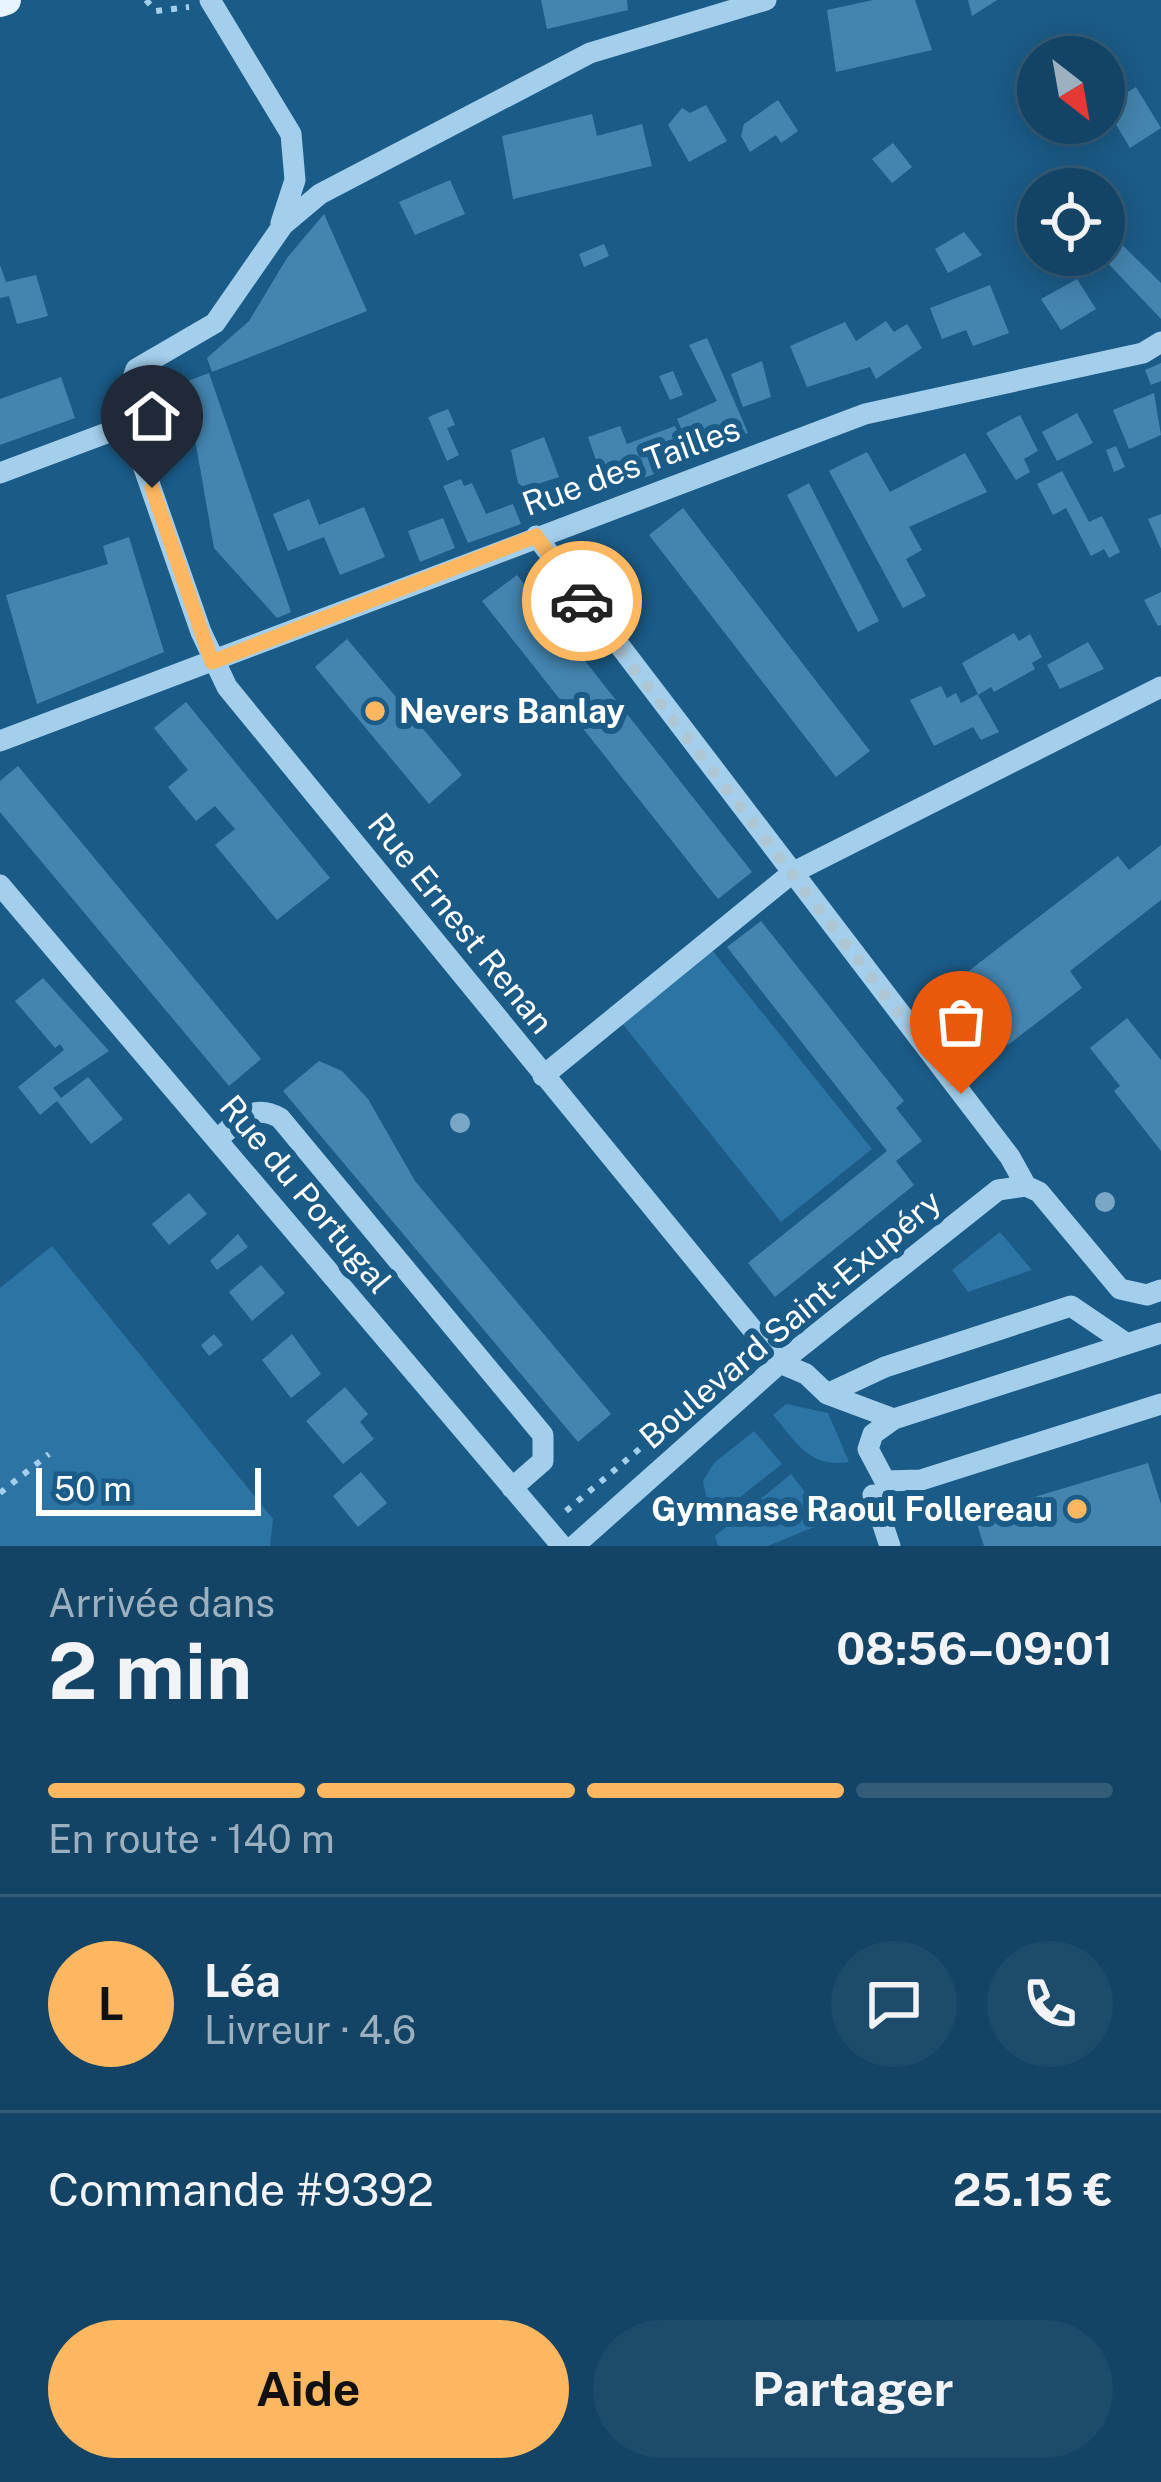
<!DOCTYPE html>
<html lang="fr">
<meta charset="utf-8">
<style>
body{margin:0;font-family:"Public Sans",sans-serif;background:#1d4b6b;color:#f1f3f6;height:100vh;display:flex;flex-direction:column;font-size:45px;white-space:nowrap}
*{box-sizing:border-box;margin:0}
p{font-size:39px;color:#9db0bf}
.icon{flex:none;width:66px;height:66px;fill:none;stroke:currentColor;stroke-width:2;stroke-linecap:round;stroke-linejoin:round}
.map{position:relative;height:1546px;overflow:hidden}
.panel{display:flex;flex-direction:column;background:#144465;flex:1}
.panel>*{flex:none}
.needle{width:78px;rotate:149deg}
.fabs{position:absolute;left:1017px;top:36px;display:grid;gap:24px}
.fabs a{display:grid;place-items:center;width:108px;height:108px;border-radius:50%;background:#144465;box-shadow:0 6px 30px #0003,0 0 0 3px #335c79;font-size:60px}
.scale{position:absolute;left:36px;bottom:30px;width:225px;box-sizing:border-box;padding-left:12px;border:6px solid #fff;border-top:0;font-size:33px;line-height:42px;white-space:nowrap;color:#fff;-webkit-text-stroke:9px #1b5b87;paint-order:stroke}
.pin{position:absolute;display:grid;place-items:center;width:102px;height:102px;color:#fff;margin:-123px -51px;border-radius:50% 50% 50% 0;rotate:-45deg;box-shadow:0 0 12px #0007}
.pin .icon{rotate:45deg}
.courier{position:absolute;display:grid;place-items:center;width:120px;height:120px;margin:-60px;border:9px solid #fdb760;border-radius:50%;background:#fff;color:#222;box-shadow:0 3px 15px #0007}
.overview em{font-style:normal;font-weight:700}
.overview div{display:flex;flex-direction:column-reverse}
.overview{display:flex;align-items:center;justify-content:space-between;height:204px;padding:0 48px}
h1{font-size:78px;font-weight:700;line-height:90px}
.bar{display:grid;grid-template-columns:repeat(4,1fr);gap:18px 12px;align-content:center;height:144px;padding:0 48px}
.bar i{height:15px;border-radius:9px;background:#335c79}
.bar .on{background:#fdb760}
.bar p{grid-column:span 4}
.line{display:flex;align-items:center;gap:30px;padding:0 48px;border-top:3px solid #335c79}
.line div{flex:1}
.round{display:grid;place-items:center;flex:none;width:126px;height:126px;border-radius:63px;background:#1d4b6b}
.action{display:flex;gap:24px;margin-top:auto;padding:24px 48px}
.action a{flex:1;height:138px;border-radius:72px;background:#fdb760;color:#111;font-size:48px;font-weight:700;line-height:138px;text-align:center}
.action a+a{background:#1d4b6b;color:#f1f3f6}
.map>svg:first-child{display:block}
</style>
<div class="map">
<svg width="1161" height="1546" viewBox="0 0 1161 1546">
<rect width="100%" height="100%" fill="#1b5b87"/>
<!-- green -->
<path fill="#2b74a4" d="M712 950 872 1149 781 1222 621 1022Z
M1000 1232 1032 1270 968 1292 952 1270Z
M52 1246 273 1519 270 1546H0V1288Z
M786 1404 828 1413 849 1462C809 1468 797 1443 773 1415Z
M754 1431 782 1464 711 1520 703 1481 714 1463Z
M791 1474 815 1505 819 1525 768 1546H718L715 1536Z"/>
<!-- building -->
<path fill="#4485b0" d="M541 0H627L628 10 547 29Z
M873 0H915L932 50 836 72 827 10Z
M968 0H997L972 16Z
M1136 87 1161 128 1130 148 1105 106Z
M778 100 798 131 781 143 776 135 750 152 741 136 744 124Z
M706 105 727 141 689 162 668 125 682 108 690 113Z
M592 114 597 136 642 124 652 166 513 199 502 136Z
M893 143 912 167 892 183 872 159Z
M450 180 465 214 415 235 399 202Z
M324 214 367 311 212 372 207 358 249 321 287 258Z
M1104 227 1161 283V319L1100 255Z
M964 232 982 255 948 273 935 249Z
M604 244 609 256 584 267 579 254Z
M0 265 6 282 36 275 48 316 17 324 9 296 0 298Z
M1077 279 1096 309 1061 330 1041 299Z
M990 285 1009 333 973 346 966 330 942 339 930 308Z
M886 321 894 332 907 324 922 348 876 379 870 367 807 387 790 346 845 322 856 341Z
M707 338 748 433 694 457 677 419 717 401 689 345Z
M762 361 771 397 743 407 731 374Z
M1161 363V381L1151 385 1145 370Z
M673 371 683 395 670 400 659 376Z
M209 373 291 612 277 618 214 548 185 382Z
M61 377 75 418 0 445V399Z
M1154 393 1161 435 1129 449 1113 410Z
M448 409 455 425 447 428 459 455 447 461 428 417Z
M1077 413 1093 443 1057 461 1042 432Z
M1020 415 1038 451 1024 459 1030 472 1016 480 986 433Z
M620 426 627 444 675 426 689 460 639 480 631 458 599 469 588 437Z
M544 437 559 477 525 488 518 483 511 450Z
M1116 446 1125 467 1114 472 1106 450Z
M867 452 890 492 965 453 987 492 909 527 922 550 906 559 926 596 903 608 829 471Z
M1062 471 1089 522 1102 516 1120 552 1109 558 1104 549 1091 556 1066 508 1053 515 1037 484Z
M461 479 464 486 472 483 486 514 513 504 521 524 468 543 443 486Z
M809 483 879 621 858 632 787 495Z
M309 499 319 525 364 507 385 557 340 575 324 537 288 551 273 514Z
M683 508 870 751 836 777 649 535Z
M1161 514V549L1148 519Z
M443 518 455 548 420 562 408 531Z
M129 537 164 652 37 704 6 595 108 564 103 546Z
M517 575 752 872 718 899 482 601Z
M1161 592V625L1158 626 1144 600Z
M1014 633 1019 641 1030 634 1042 657 1032 663 1035 669 994 692 991 687 978 695 999 732 981 740 973 727 934 746 910 700 941 686 947 698 956 693 961 703 978 694 962 663Z
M347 639 462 775 429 804 315 667Z
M1088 642 1104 669 1060 689 1047 665Z
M186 702 330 878 277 920 215 845 235 829 215 806 196 821 168 787 188 770 154 728Z
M18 766 261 1059 229 1086 0 812V781Z
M1161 845V900L1070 971 1082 988 1008 1045 957 980 1118 856 1129 870Z
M761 921 904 1101 896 1108 922 1141 896 1161 914 1185 775 1297 748 1263 887 1151 727 947Z
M43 978 109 1051 53 1088 61 1098 88 1077 123 1119 91 1144 57 1101 40 1115 18 1087 64 1050 60 1044 55 1048 15 1001Z
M1127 1018 1161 1060V1151L1114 1091 1120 1086 1090 1048Z
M319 1061 342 1071 368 1099 415 1181 611 1414 578 1442 283 1091Z
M189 1193 207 1214 169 1245 152 1224Z
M238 1234 248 1247 217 1270 210 1261Z
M261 1265 285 1293 252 1321 229 1292Z
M214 1334 223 1345 209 1356 201 1345Z
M292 1334 321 1374 291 1398 262 1360Z
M345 1387 368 1414 360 1422 374 1439 343 1464 306 1421Z
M1148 1463 1161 1504V1546H984L974 1515Z
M361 1472 387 1503 358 1527 333 1496Z"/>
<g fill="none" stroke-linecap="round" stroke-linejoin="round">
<!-- path -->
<path stroke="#a3cfec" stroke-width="6" stroke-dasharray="6 9" stroke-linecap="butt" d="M146 0 156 11 189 7
M717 1383 737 1357
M0 1493 49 1454
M566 1511 675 1419"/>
<!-- minor -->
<path stroke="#a3cfec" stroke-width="21" d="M210 0 291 134 295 180 281 223
M766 0 590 53 320 194 283 225 215 323 136 369 123 408 201 632 227 687 780 1363 806 1374 827 1394 894 1419
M0 473 128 425
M536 536 1010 1157 1026 1186
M0 741 865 414 1143 353 1161 342
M0 885 562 1546
M543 1076 792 873 1161 687
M217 1140C237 1122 252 1102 280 1118L543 1435V1461L512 1488
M1161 1333 894 1419 873 1434 868 1449 885 1481 921 1480 1161 1404
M827 1394 885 1367 1071 1306 1127 1344
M873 1495 890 1546
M574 1546 780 1363 998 1190 1026 1186 1039 1192 1120 1289 1147 1295 1161 1290"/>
<!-- major -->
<path stroke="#e8f4ff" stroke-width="30" d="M0 2 6 0"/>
</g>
<!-- trees -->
<g fill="#7aa7c6">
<circle cx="460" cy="1123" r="10"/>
<circle cx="1105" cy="1202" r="10"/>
</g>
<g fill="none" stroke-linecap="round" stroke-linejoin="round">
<!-- done -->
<path stroke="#afc6d5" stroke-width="12" stroke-dasharray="0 21.6" d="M582 601 961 1094"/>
<!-- route -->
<path stroke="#fdb760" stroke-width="15" d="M152 488 212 662 536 536 582 601"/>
</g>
<!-- markers -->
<g fill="#fdb760" stroke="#1b5b87" stroke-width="4.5">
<circle cx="375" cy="711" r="12"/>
<circle cx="1077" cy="1509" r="12"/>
</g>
<g text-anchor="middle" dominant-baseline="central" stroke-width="12" stroke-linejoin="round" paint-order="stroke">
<!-- street labels -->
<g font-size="33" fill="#fff" stroke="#1b5b87">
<text transform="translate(631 466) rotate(-20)">Rue des Tailles</text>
<text transform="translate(461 923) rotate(51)">Rue Ernest Renan</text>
<text transform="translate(306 1194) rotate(50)">Rue du Portugal</text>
<text transform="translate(790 1319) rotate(-40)">Boulevard Saint-Exupéry</text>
</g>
<!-- poi labels -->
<g font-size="33" font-weight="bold" fill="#fff" stroke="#1b5b87" text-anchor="start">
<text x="399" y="711">Nevers Banlay</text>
<text x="1053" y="1509" text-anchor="end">Gymnase Raoul Follereau</text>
</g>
</g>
</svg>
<div class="fabs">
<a><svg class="needle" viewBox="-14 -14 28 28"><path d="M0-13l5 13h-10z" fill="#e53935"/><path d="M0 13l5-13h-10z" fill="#9db0bf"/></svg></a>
<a><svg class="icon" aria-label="locate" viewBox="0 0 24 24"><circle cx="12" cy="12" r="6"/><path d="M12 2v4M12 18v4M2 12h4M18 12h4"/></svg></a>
</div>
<div class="scale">50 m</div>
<div class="pin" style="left:961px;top:1094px;background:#ea580c"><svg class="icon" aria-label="bag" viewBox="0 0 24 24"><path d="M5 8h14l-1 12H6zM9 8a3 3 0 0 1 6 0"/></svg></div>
<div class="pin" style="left:152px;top:488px;background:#1f2937"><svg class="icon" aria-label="home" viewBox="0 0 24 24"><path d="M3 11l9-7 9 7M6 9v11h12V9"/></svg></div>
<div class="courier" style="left:582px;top:601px"><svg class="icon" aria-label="car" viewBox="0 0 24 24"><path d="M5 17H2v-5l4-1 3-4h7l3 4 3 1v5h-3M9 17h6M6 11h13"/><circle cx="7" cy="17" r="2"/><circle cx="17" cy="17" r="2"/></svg></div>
</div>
<section class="panel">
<div class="overview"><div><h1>2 min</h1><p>Arrivée dans</p></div><em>08:56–09:01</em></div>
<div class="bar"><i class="on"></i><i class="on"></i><i class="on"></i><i></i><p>En route · 140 m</p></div>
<div class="line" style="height:216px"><b class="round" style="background:#fdb760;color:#111">L</b><div><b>Léa</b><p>Livreur · 4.6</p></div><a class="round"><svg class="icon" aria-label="chat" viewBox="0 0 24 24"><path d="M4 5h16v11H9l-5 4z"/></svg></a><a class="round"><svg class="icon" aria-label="phone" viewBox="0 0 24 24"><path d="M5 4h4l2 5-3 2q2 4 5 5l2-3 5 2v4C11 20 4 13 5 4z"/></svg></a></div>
<div class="line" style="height:156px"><div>Commande #9392</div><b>25.15 €</b></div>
<div class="action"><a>Aide</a><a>Partager</a></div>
</section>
